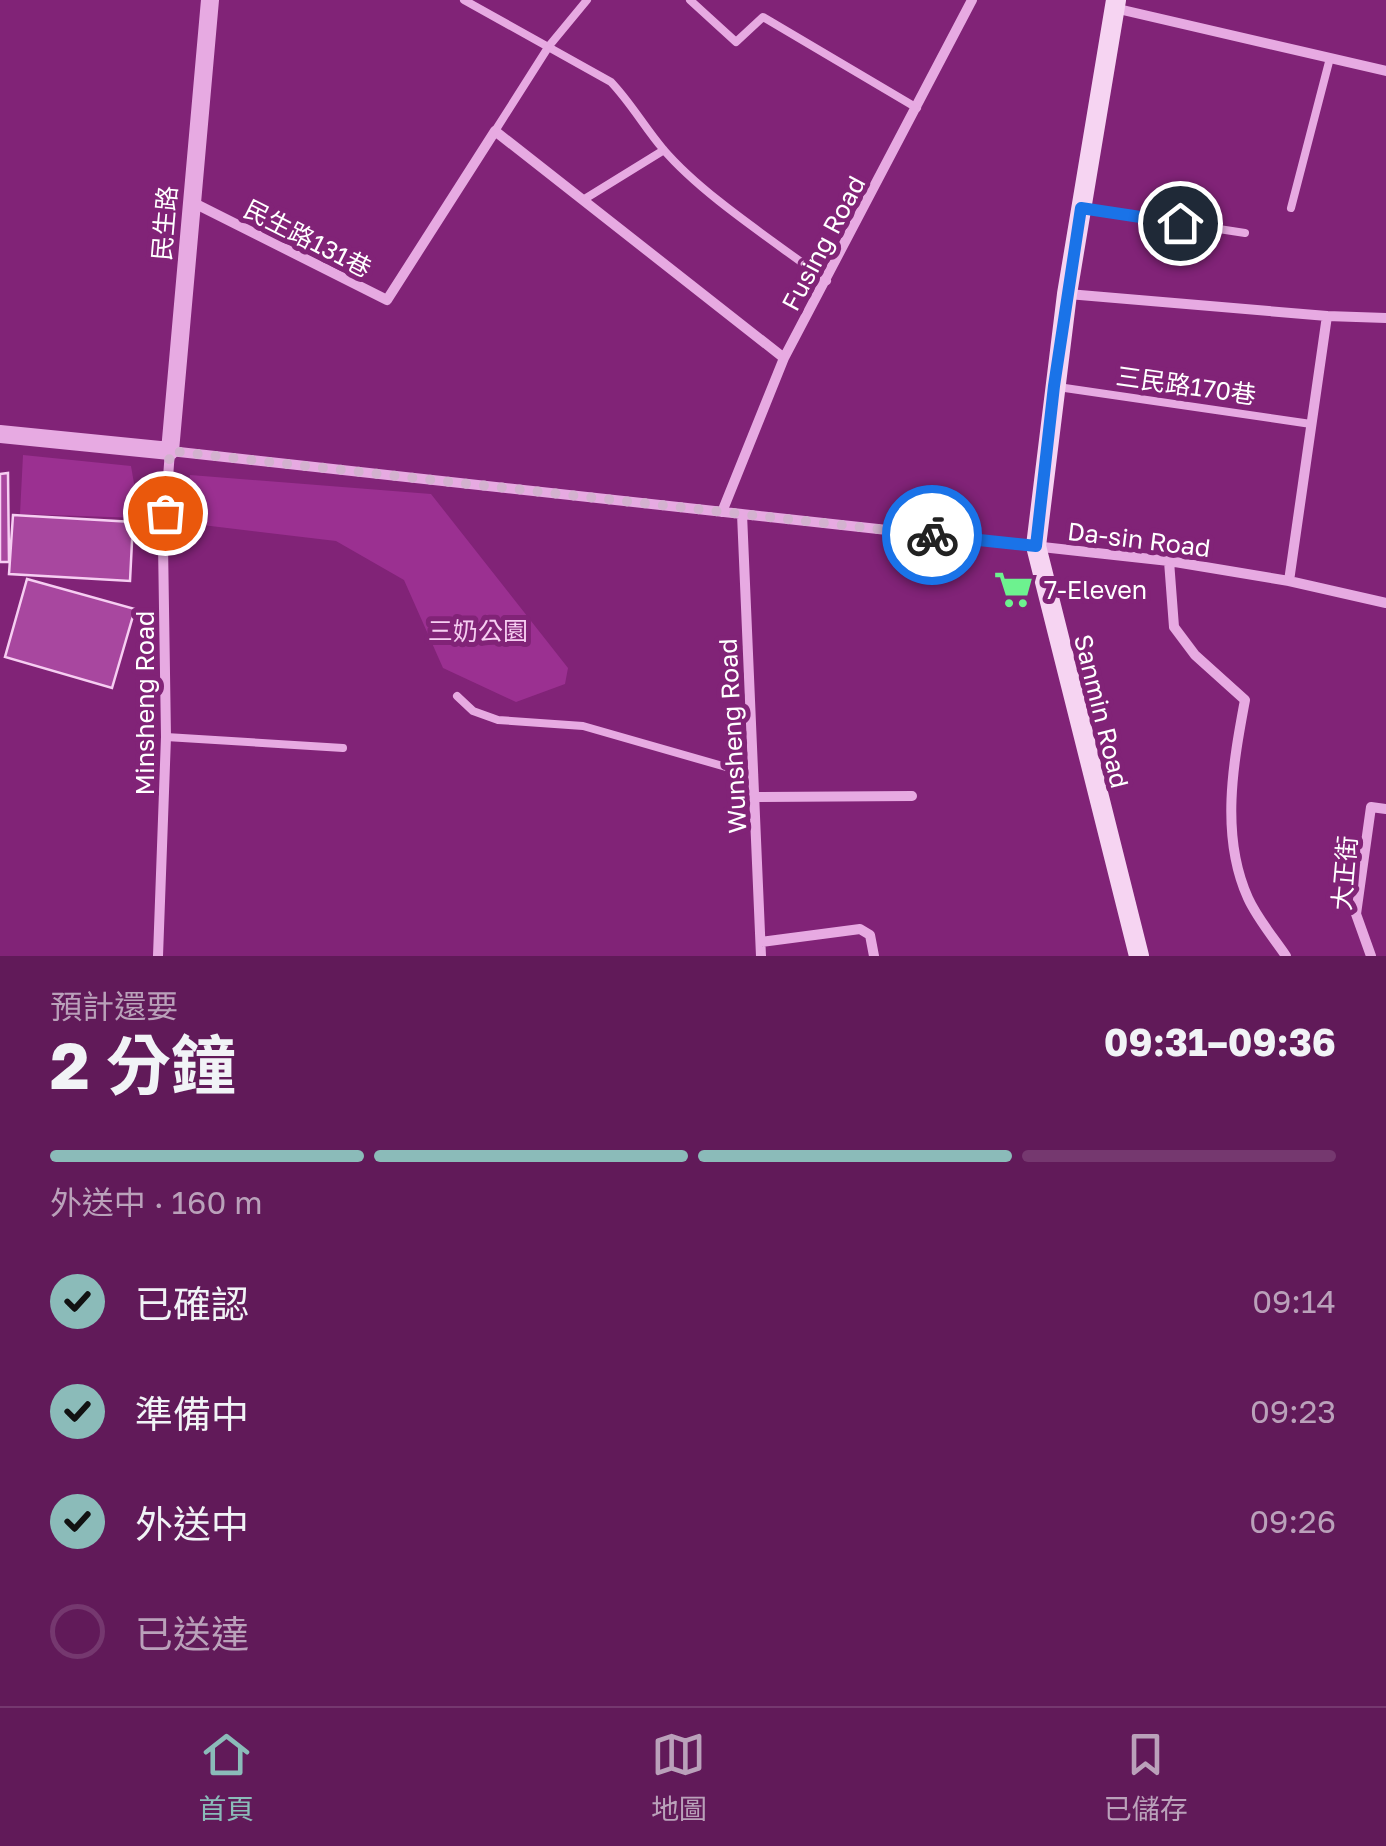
<!DOCTYPE html>
<html lang="zh-TW">
<meta charset="utf-8">
<style>
body{margin:0;font-family:"Golos Text","Noto Sans TC",sans-serif;background:#6a2762;color:#f1f3f6;height:100vh;display:flex;flex-direction:column;font-size:38px;white-space:nowrap}
*{box-sizing:border-box;margin:0}
p{font-size:32px;color:#baa1ba}
.icon{flex:none;width:55px;height:55px;fill:none;stroke:currentColor;stroke-width:2;stroke-linecap:round;stroke-linejoin:round}
.map{position:relative;height:956px;overflow:hidden}
.details{display:flex;flex-direction:column;background:#611a59;flex:1}
.details>*{flex:none}
.pin{position:absolute;display:grid;place-items:center;width:85px;height:85px;color:#fff;margin:-42px;border:5px solid #fff;border-radius:50%;box-shadow:0 2px 10px #0007}
.courier{position:absolute;display:grid;place-items:center;width:100px;height:100px;margin:-50px;border:8px solid #1a73e8;border-radius:50%;background:#fff;color:#222;box-shadow:0 2px 12px #0007}
.head em{font-style:normal;font-weight:700}
.head div{display:flex;flex-direction:column-reverse}
.head{display:flex;align-items:center;justify-content:space-between;height:170px;padding:0 50px}
h1{font-size:65px;font-weight:700;line-height:75px}
.bar{display:grid;grid-template-columns:repeat(4,1fr);gap:15px 10px;align-content:center;height:120px;padding:0 50px}
.bar i{height:12px;border-radius:8px;background:#75386f}
.bar .active{background:#8bbbb9}
.bar p{grid-column:span 4}
ol{padding:0 50px;list-style:none}
li{display:flex;align-items:center;gap:30px;height:110px}
li p{margin-inline-start:auto}
li .icon{padding:10px;border-radius:50%;background:#8bbbb9;color:#111;stroke-width:4}
li:last-child{color:#baa1ba}
li i{width:55px;height:55px;border:5px solid #75386f;border-radius:50%}
.tabs{display:flex;justify-content:space-around;align-items:center;height:140px;border-top:2px solid #75386f;background:#611a59;font-size:28px;color:#baa1ba}
.tabs a{display:grid;justify-items:center;gap:5px}
.tabs .active{color:#8bbbb9}
.map>svg:first-child{display:block}
</style>
<div class="map">
<svg width="1386" height="956" viewBox="0 0 1386 956">
<rect width="100%" height="100%" fill="#812377"/>
<!-- green -->
<path fill="#9b3091" d="M23 455 131 466 140 518 20 514Z
M190 475 431 494 568 668 565 684 516 702 443 668 404 580 336 541 186 523Z"/>
<!-- building -->
<path fill="#a8479f" stroke="#f6cef2" stroke-width="2.5" d="M8 473 9 562H0V474Z
M13 515 133 522 130 581 9 574Z
M27 579 135 609 112 688 5 657Z"/>
<g fill="none" stroke-linecap="round" stroke-linejoin="round">
<!-- service -->
<path stroke="#e7aae2" stroke-width="8" d="M464 0 611 82C631 103 645 128 663 149 703 196 777 243 827 281
M690 0 736 42 763 17 917 108
M495 131 549 46 587 0
M583 200 664 150
M1082 208 1245 233
M1291 208 1330 58
M1058 387 1311 424
M457 696 473 711 498 720 583 726 754 775
M166 737 343 748"/>
<!-- minor -->
<path stroke="#e7aae2" stroke-width="10" d="M1114 8 1386 71
M192 202 387 300 495 131 784 358
M1068 294 1327 316 1386 318
M722 512 784 358 972 0
M742 514 761 956
M1169 561 1174 627 1195 655 1245 700C1233 764 1220 836 1248 898 1257 918 1273 937 1286 956
M1289 581 1327 316
M755 797 912 796
M761 942 860 929 870 935 874 956
M158 956 166 737 163 544 170 451 1169 561 1289 581 1386 603
M1371 956 1356 914 1371 807 1386 809"/>
<!-- tertiary -->
<path stroke="#e7aae2" stroke-width="18" d="M0 434 170 451 210 0"/>
<!-- secondary -->
<path stroke="#f6d4f2" stroke-width="20" d="M1116 0 1067 294 1036 546 1139 956"/>
</g>
<g fill="none" stroke-linecap="round" stroke-linejoin="round">
<!-- done -->
<path stroke="#d3b2cf" stroke-width="10" stroke-dasharray="0 18" d="M165 513 170 451 932 535"/>
<!-- route -->
<path stroke="#1a73e8" stroke-width="12" d="M932 535 1036 546 1054 386 1081 208 1180 223"/>
</g>
<!-- icons -->
<defs>
<symbol id="supermarket-bare" viewBox="-9 -9 18 18"><path d="M-6-5.5h2.5l.6 2H6L4.5 2H-2.5L-4.4-4H-6ZM-1.5 3.2a1.3 1.3 0 1 0 .1 0ZM3 3.2a1.3 1.3 0 1 0 .1 0Z" fill="#6df28f" stroke="#812377" stroke-width="2.5" paint-order="stroke"/></symbol>
</defs>
<g fill-rule="evenodd">
<use href="#supermarket-bare" x="986" y="562" width="55" height="55"/>
</g>
<g text-anchor="middle" dominant-baseline="central" stroke-width="10" stroke-linejoin="round" paint-order="stroke">
<!-- street labels -->
<g font-size="25" fill="#fff" stroke="#812377">
<text transform="translate(164 223) rotate(-85)">民生路</text>
<text transform="translate(308 238) rotate(27)">民生路131巷</text>
<text transform="translate(823 243) rotate(-62)">Fusing Road</text>
<text transform="translate(1186 385) rotate(8)">三民路170巷</text>
<text transform="translate(1139 539) rotate(7)">Da-sin Road</text>
<text transform="translate(144 703) rotate(-90)">Minsheng Road</text>
<text transform="translate(1102 711) rotate(76)">Sanmin Road</text>
<text transform="translate(732 736) rotate(-93)">Wunsheng Road</text>
<text transform="translate(1344 873) rotate(-85)">大正街</text>
</g>
<!-- poi labels -->
<g font-size="25" fill="#fff" stroke="#812377" text-anchor="start">
<text x="1044" y="589">7-Eleven</text>
</g>
<!-- park labels -->
<g font-size="25" fill="#f6cef2" stroke="#812377">
<text x="478" y="630">三奶公園</text>
</g>
</g>
</svg>
<div class="pin" style="left:165px;top:513px;background:#ea580c"><svg class="icon" aria-label="bag" viewBox="0 0 24 24"><path d="M5 8h14l-1 12H6zM9 8a3 3 0 0 1 6 0"/></svg></div>
<div class="pin" style="left:1180px;top:223px;background:#1f2937"><svg class="icon" aria-label="home" viewBox="0 0 24 24"><path d="M3 11l9-7 9 7M6 9v11h12V9"/></svg></div>
<div class="courier" style="left:932px;top:535px"><svg class="icon" aria-label="bike" viewBox="0 0 24 24"><circle cx="6" cy="16" r="4"/><circle cx="18" cy="16" r="4"/><path d="M6 16l4-8h5l3 8M10 8l3 8H6M13 5h3"/></svg></div>
</div>
<section class="details">
<div class="head"><div><h1>2 分鐘</h1><p>預計還要</p></div><em>09:31–09:36</em></div>
<div class="bar"><i class="active"></i><i class="active"></i><i class="active"></i><i></i><p>外送中 · 160 m</p></div>
<ol>
<li><svg class="icon" aria-label="check" viewBox="0 0 24 24"><path d="M5 12l5 5 9-10"/></svg>已確認<p>09:14</p></li>
<li><svg class="icon" aria-label="check" viewBox="0 0 24 24"><path d="M5 12l5 5 9-10"/></svg>準備中<p>09:23</p></li>
<li><svg class="icon" aria-label="check" viewBox="0 0 24 24"><path d="M5 12l5 5 9-10"/></svg>外送中<p>09:26</p></li>
<li><i></i>已送達</li>
</ol>
</section>
<nav class="tabs">
<a class="active"><svg class="icon" aria-label="home" viewBox="0 0 24 24"><path d="M3 11l9-7 9 7M6 9v11h12V9"/></svg>首頁</a>
<a><svg class="icon" aria-label="map" viewBox="0 0 24 24"><path d="M3 6l6-2 6 2 6-2v14l-6 2-6-2-6 2zM9 4v14M15 6v14"/></svg>地圖</a>
<a><svg class="icon" aria-label="saved" viewBox="0 0 24 24"><path d="M7 4h10v16l-5-4-5 4z"/></svg>已儲存</a>
</nav>
